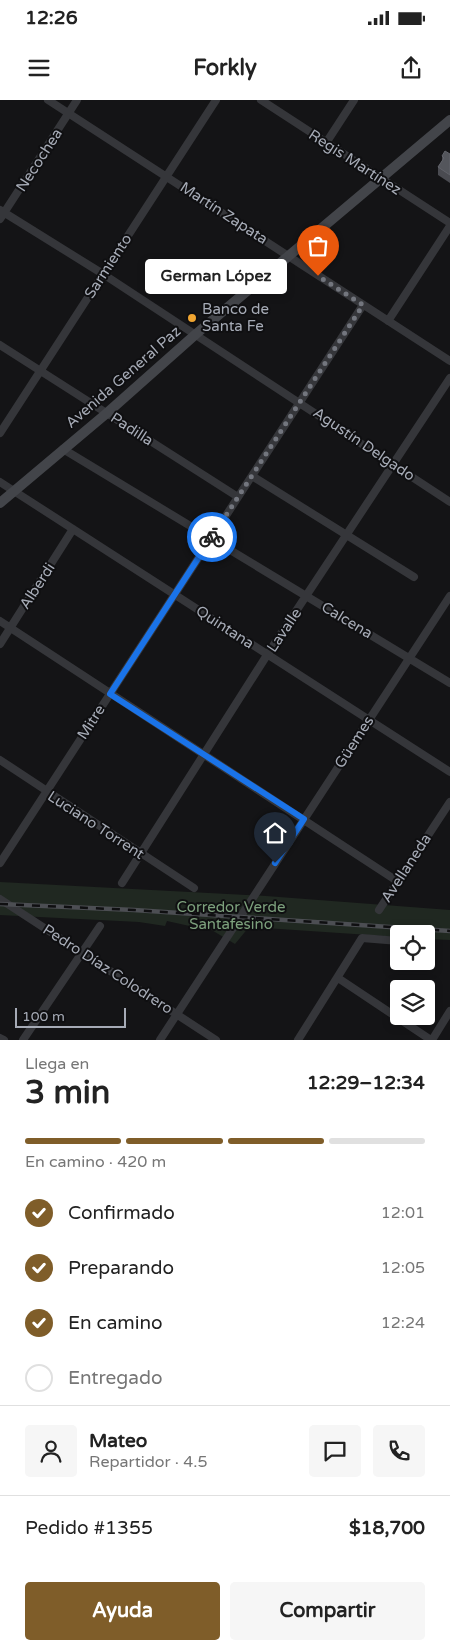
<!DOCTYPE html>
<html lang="es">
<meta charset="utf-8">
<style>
body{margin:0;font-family:"Varela Round",sans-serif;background:#f6f6f6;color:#222;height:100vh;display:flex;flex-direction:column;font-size:19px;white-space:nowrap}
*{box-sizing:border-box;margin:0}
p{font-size:16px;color:#767676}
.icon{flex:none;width:28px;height:28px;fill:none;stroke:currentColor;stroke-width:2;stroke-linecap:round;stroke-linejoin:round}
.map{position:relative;height:940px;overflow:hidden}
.sheet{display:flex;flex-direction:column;background:#fff;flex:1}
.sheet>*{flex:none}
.controls{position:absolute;left:390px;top:825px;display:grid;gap:10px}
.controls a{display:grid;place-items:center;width:45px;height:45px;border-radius:5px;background:#fff;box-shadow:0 2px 8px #0003;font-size:25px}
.scale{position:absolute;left:15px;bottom:12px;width:111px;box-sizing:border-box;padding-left:5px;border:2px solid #a6abb6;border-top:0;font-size:14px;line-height:18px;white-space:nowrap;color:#a6abb6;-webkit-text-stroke:4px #0f0f11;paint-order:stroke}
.pin{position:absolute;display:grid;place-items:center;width:42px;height:42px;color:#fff;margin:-51px -21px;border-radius:50% 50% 50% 0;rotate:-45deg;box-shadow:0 0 5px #0007}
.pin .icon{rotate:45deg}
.courier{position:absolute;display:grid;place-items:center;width:50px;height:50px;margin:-25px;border:4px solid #1a73e8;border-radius:50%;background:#fff;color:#222;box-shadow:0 1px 6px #0007}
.bubble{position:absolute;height:35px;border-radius:5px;background:#fff;box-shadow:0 2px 8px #0003;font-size:16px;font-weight:700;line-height:35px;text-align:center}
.head em{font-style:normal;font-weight:700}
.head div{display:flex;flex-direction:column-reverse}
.head{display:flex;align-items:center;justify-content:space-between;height:85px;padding:0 25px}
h1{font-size:32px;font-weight:700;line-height:38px}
.bar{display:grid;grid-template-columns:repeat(4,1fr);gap:8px 5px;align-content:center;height:60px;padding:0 25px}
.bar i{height:6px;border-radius:4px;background:#e0e0e0}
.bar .on{background:#7f5d29}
.bar p{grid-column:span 4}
.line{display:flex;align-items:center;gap:12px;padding:0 25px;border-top:1px solid #e0e0e0}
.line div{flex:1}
.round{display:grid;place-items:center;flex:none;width:52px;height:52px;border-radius:5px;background:#f6f6f6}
ol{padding:0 25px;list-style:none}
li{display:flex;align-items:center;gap:15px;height:55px}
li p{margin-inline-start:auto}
li .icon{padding:5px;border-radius:50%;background:#7f5d29;color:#fff;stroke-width:4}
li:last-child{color:#767676}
li i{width:28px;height:28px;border:2px solid #e0e0e0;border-radius:50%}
.action{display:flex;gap:10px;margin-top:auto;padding:10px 25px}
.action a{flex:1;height:58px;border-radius:5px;background:#7f5d29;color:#fff;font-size:20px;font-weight:700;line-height:58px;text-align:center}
.action a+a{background:#f6f6f6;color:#222}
.status{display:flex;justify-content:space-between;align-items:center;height:35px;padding:0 25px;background:#fff;direction:ltr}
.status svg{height:14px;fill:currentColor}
header{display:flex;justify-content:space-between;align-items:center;height:65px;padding:0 25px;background:#fff;font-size:22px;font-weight:700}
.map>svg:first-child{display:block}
</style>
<div class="status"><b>12:26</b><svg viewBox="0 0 49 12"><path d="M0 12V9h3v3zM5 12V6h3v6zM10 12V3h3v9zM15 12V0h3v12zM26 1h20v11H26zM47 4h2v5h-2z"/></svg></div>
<header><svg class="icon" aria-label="menu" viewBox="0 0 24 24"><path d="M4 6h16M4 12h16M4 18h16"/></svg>Forkly<svg class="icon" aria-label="share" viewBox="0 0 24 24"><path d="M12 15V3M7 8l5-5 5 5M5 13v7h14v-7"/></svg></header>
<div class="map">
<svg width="450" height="940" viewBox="0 0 450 940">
<rect width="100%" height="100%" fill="#141416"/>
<!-- green -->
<path fill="#202821" d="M0 782 266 796 450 810V840L426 839V834H399V837L249 827 235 844 205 826 203 829 167 821 165 826 139 822 0 815Z"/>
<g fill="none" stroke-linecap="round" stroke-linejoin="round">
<!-- street -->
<path stroke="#35363a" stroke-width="8" d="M48 0 450 261
M261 0 450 123
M326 43 354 0
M0 110 103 174 450 402
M0 119 77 0
M388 221 450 126
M0 245 238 397
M0 333 216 0
M63 349 450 583
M252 376 414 477
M0 382 450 672
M0 521 397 781
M0 544 73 429
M0 660 194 788
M0 763 363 205
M122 783 267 555 450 278
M0 799 216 940
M379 810 450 702
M426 843H427
M338 878 431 940
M0 938 4 940
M23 940 100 826
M160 940 450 496
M298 940 362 838 399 841
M432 940 450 911"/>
<!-- secondary -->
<path stroke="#43454a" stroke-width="10" d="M0 403 107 313 196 234 450 20"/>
<defs>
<path id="rail" d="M0 804 134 810 450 831"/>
</defs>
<!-- rail casing -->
<use href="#rail" stroke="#4c4e53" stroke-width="4.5"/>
<!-- rail -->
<use href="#rail" stroke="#0f0f11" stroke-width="2.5" stroke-dasharray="8" stroke-linecap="butt"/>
</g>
<!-- wall -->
<path fill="#4a4b51" d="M450 54V83L438 75V67L442 61V56Z"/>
<!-- building -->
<path fill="#54565c" stroke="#61636a" d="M445 51 450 54V75L438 67 444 58 442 56Z"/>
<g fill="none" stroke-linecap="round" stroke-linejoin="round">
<!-- done -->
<path stroke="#73767e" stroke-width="5" stroke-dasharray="0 9" d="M212 437 363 205 318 176"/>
<!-- route -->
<path stroke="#1a73e8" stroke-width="6" d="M212 437 110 594 304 719 275 763"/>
</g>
<!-- markers -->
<circle fill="#f0a531" stroke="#0f0f11" stroke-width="2" cx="192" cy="218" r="5"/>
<g text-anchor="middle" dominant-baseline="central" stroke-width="4" stroke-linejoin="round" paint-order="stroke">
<!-- street labels -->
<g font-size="15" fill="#a6abb6" stroke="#0f0f11">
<text transform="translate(39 60) rotate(-57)">Necochea</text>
<text transform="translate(355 62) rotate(33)">Regis Martínez</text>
<text transform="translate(224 113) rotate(33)">Martín Zapata</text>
<text transform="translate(108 166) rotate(-57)">Sarmiento</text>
<text transform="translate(123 277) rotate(-41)">Avenida General Paz</text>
<text transform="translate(132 329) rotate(33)">Padilla</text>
<text transform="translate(364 344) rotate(34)">Agustín Delgado</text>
<text transform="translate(37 486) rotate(-57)">Alberdi</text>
<text transform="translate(347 520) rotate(31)">Calcena</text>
<text transform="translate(225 527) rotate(33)">Quintana</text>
<text transform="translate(284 530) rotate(-56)">Lavalle</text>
<text transform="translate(91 622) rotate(-57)">Mitre</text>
<text transform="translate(354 642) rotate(-57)">Güemes</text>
<text transform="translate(96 725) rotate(33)">Luciano Torrent</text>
<text transform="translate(406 768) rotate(-57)">Avellaneda</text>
<text transform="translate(108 869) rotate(33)">Pedro Díaz Colodrero</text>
</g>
<!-- poi labels -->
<g font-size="15" fill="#a6abb6" stroke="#0f0f11" text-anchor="start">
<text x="202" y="209">Banco de<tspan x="202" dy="17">Santa Fe</tspan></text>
</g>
<!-- park labels -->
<g font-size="15" fill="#7da17d" stroke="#0f0f11">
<text x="231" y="807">Corredor Verde<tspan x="231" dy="17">Santafesino</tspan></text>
</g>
</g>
</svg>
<div class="controls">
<a><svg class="icon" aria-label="locate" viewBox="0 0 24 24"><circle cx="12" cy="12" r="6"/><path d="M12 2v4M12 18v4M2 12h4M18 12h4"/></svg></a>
<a><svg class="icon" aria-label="layers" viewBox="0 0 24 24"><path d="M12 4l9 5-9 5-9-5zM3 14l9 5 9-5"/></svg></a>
</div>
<div class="scale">100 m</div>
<div class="pin" style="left:318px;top:176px;background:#ea580c"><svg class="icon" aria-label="bag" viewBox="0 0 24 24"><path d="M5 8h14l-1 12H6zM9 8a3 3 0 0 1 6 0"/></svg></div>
<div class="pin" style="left:275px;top:763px;background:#1f2937"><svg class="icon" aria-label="home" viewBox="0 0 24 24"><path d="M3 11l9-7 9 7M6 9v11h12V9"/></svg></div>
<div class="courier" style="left:212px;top:437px"><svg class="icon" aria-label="bike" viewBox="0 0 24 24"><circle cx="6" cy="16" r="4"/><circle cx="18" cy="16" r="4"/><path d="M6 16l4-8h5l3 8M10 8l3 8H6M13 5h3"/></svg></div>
<div class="bubble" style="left:145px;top:159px;width:142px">German López</div>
</div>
<section class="sheet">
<div class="head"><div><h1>3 min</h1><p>Llega en</p></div><em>12:29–12:34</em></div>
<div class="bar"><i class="on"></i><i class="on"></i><i class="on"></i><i></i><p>En camino · 420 m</p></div>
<ol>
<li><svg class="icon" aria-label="check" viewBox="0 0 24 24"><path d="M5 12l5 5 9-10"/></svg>Confirmado<p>12:01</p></li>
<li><svg class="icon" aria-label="check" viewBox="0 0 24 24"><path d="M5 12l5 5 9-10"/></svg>Preparando<p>12:05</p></li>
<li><svg class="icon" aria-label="check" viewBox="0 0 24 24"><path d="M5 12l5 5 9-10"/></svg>En camino<p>12:24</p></li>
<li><i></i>Entregado</li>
</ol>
<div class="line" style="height:90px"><a class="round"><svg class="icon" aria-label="person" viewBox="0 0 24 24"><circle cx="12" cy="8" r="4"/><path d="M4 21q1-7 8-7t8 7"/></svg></a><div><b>Mateo</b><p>Repartidor · 4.5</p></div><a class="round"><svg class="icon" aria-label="chat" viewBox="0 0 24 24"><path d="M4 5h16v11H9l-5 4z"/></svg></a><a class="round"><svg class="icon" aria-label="phone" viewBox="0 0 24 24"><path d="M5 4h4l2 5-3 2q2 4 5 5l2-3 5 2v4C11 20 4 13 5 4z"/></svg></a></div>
<div class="line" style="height:65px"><div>Pedido #1355</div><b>$18,700</b></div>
<div class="action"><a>Ayuda</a><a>Compartir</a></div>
</section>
